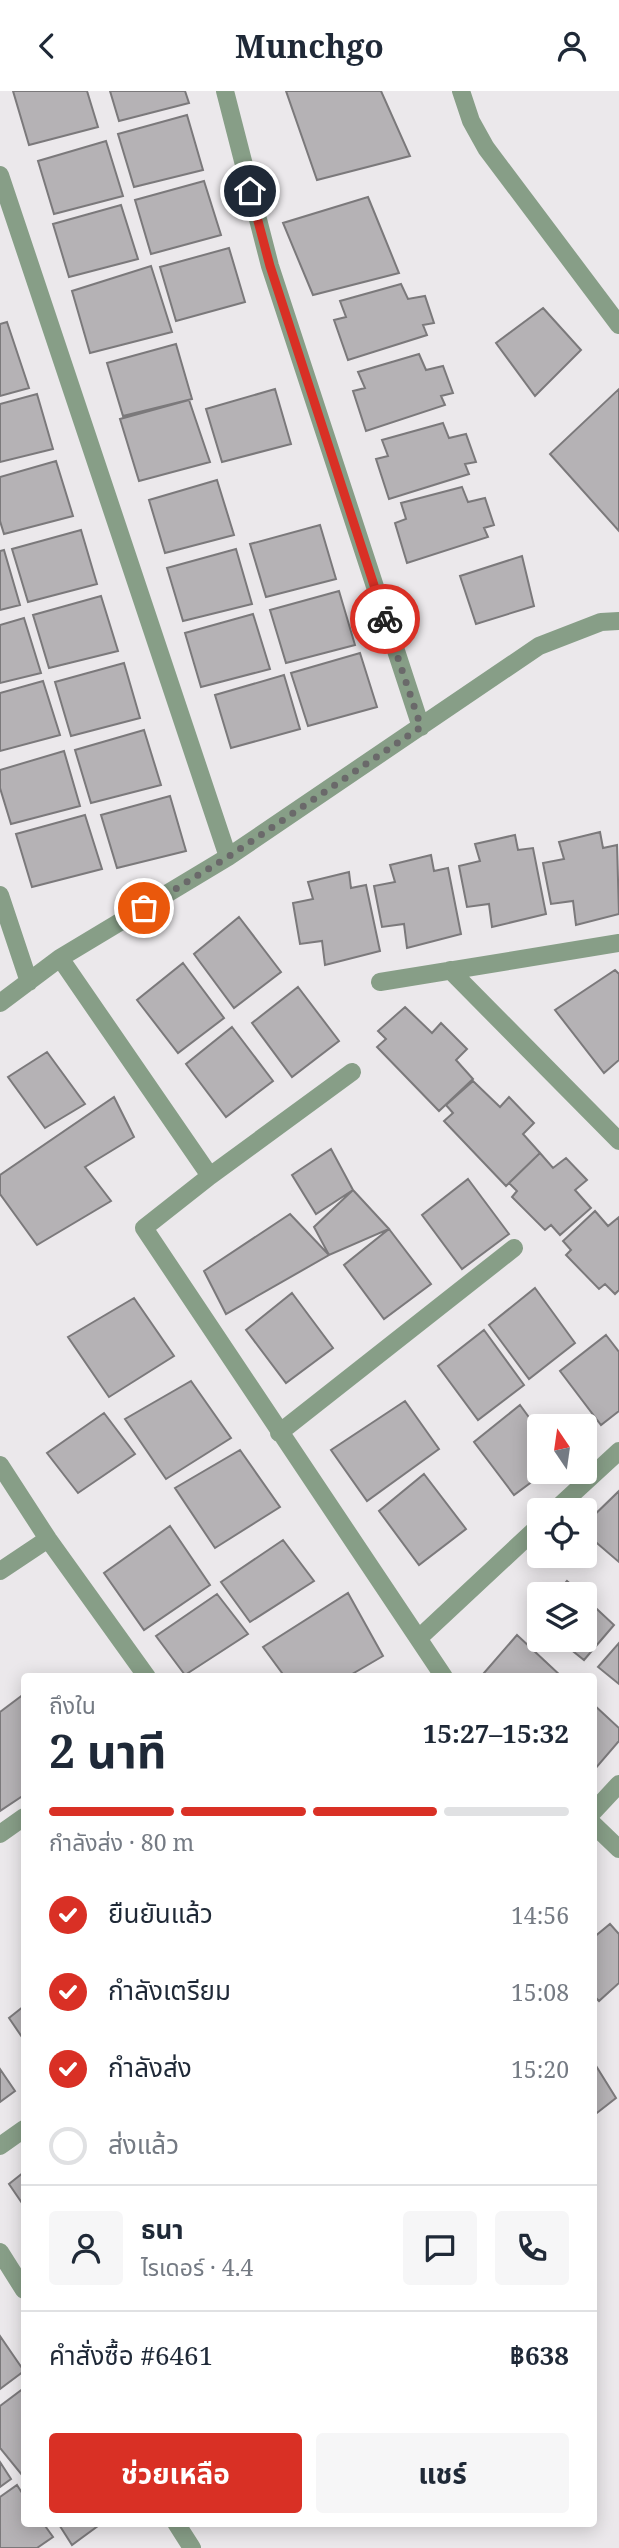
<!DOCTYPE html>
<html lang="th">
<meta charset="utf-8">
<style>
body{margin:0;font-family:"Noto Serif","Noto Sans Thai",serif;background:#f6f6f7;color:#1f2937;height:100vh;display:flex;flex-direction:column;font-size:26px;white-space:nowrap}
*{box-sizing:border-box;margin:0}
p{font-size:23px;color:#747a83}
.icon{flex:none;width:38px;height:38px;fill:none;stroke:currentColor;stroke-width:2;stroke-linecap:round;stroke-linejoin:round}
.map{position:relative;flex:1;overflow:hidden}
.panel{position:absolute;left:21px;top:1582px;width:576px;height:854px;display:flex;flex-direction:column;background:#fff;border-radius:7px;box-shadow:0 4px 18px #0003}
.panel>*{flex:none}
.needle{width:46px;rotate:347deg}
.buttons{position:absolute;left:527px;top:1323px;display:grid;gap:14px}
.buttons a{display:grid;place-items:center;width:70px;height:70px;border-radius:7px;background:#fff;box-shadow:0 4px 18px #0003;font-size:35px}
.pin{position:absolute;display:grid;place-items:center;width:60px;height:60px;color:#fff;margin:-30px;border:4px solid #fff;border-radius:50%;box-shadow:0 2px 7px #0007}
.courier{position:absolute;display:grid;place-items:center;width:70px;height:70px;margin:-35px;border:5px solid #d93025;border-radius:50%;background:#fff;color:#222;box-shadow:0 2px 9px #0007}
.summary em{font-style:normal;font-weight:700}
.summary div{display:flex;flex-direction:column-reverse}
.summary{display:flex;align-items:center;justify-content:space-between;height:119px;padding:0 28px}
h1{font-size:46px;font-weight:700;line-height:52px}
.bar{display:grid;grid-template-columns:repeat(4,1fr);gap:10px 7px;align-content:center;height:84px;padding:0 28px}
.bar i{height:9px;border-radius:5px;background:#e0e1e3}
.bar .on{background:#d93025}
.bar p{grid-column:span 4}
.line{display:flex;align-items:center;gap:18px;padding:0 28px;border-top:2px solid #e0e1e3}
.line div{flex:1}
.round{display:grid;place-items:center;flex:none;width:74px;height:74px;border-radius:7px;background:#f6f6f7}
ol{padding:0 28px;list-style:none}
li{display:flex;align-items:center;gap:21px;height:77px}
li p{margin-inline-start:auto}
li .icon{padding:7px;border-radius:50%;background:#d93025;color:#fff;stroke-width:4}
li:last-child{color:#747a83}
li i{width:38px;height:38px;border:4px solid #e0e1e3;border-radius:50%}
.cta{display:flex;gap:14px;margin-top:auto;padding:14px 28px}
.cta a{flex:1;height:80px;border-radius:7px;background:#d93025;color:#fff;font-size:28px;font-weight:700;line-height:80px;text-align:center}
.cta a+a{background:#f6f6f7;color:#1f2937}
header{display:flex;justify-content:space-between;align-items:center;height:91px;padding:0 28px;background:#fff;font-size:32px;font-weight:700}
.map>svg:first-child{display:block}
</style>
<header><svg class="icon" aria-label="back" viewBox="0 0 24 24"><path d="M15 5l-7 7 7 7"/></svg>Munchgo<svg class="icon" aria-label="person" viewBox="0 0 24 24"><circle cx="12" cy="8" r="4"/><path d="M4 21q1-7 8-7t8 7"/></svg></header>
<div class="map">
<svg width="619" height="2457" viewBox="0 0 619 2457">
<rect width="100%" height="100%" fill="#ebe8eb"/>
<!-- building -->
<path fill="#b5b2b5" stroke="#7b797b" stroke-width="2" d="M13 0H87L98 36 29 54Z
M110 0H185L189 12 119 30Z
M286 0H381L410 65 317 89Z
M187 24 203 79 134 96 118 43Z
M106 50 123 105 54 123 38 70Z
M204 90 221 144 151 163 135 109Z
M368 106 399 182 313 204 283 132Z
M121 114 138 168 69 186 53 133Z
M229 157 245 211 176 230 160 176Z
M151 175 172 241 90 262 72 200Z
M401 193 408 208 425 205 434 232 423 234 427 244 348 269 334 229 346 226 340 210Z
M543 217 581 259 535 305 496 252Z
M7 231 29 297 0 305V233Z
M176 253 192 308 123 325 107 272Z
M419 263 426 279 443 275 453 302 441 305 445 314 366 340 353 300 365 297 358 281Z
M275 298 291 353 222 371 206 318Z
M619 298V440L550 363Z
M37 303 53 358 0 371V313Z
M189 309 210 371 139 390 120 328Z
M443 332 449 347 466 343 476 371 465 373 469 383 389 408 376 368 388 365 382 349Z
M56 370 73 425 4 443 0 430V386Z
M217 389 234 444 165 462 149 409Z
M462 396 468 411 485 407 494 434 484 437 488 446 407 472 395 432 406 428 401 412Z
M320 434 336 488 266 506 250 453Z
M81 439 97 493 28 511 12 458Z
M236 458 252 513 183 530 167 477Z
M4 459 20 514 0 519V460Z
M522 465 534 515 476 533 460 485Z
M339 500 355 554 286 572 270 519Z
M101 505 118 560 49 577 33 524Z
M253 523 270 578 201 596 185 542Z
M24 527 41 582 0 592V534Z
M360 562 377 616 308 635 291 582Z
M124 572 140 627 71 645 55 591Z
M284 584 300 638 231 657 215 604Z
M43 590 60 644 0 660V602Z
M144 639 161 694 91 712 75 659Z
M64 660 80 715 11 733 0 697V679Z
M170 705 186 760 117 777 101 724Z
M85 724 102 778 32 796 16 743Z
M600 741 603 757 617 754 619 823 576 834 573 810 551 813 543 772 564 768 559 751Z
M515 744 518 759 533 757 546 823 492 836 489 813 467 816 459 775 480 770 475 753Z
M431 764 434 780 448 777 461 843 407 857 404 833 382 836 374 795 395 791 390 774Z
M349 781 351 797 366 794 380 860 325 874 322 850 300 853 293 812 313 808 308 791Z
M239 826 281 881 234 917 194 863Z
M183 872 224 927 178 962 137 909Z
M615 879 619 883V969L604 982 555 919Z
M298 896 339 950 292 986 252 932Z
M405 916 432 942 441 932 467 958 456 969 473 988 439 1020 377 956 386 948 378 940Z
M232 936 273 990 226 1026 186 973Z
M47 961 85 1013 45 1037 8 986Z
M473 990 500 1016 509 1006 534 1032 523 1043 540 1062 506 1095 444 1030 453 1022 446 1014Z
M114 1006 134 1046 85 1076 111 1110 37 1154 0 1103V1084Z
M331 1058 353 1099 316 1123 292 1084Z
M540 1062 553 1077 566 1067 587 1089 575 1099 591 1117 560 1144 551 1134 545 1139 512 1106 517 1100 509 1092Z
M468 1088 509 1143 462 1178 422 1124Z
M353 1099 389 1138 329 1164 314 1136Z
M595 1120 608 1135 619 1126V1199L615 1203 605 1193 599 1198 566 1164 571 1159 563 1150Z
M290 1123 329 1164 226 1223 204 1180Z
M389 1138 431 1193 384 1228 344 1174Z
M535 1197 575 1252 529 1288 489 1234Z
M292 1202 333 1257 286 1292 246 1239Z
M134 1207 174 1265 109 1306 68 1246Z
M484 1239 524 1294 478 1329 438 1275Z
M606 1244 619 1261V1320L601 1334 560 1280Z
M191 1290 231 1347 166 1388 125 1328Z
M405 1310 439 1358 367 1410 331 1359Z
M520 1314 539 1340V1381H545L514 1404 474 1351Z
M104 1322 135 1363 78 1402 47 1362Z
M240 1359 280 1416 215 1457 175 1397Z
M424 1383 466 1438 419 1474 379 1420Z
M619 1400V1471L584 1441V1434Z
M170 1435 210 1494 144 1539 104 1482Z
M283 1449 314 1490 250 1531 221 1491Z
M567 1490 582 1503H556Z
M348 1502 383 1565 347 1586H285L263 1556Z
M217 1503 248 1543 185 1584 156 1545Z
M584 1506 614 1534 584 1569 559 1549H584Z
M517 1544 562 1586H488L484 1582Z
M619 1552V1593L598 1576Z
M24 1603V1704L0 1720V1621Z
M593 1613 619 1637V1650L595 1678Z
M610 1833 619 1843V1892L599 1910 593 1904V1847Z
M24 1915V1949L9 1927Z
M593 1970 616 2007 593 2025Z
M0 1978 15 2000 0 2011Z
M24 2081V2115L9 2093Z
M0 2245 24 2280 0 2298Z
M24 2297V2383L22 2384 0 2357V2315Z
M0 2371 11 2388 0 2396Z
M17 2394 24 2405V2432H43L53 2446 37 2457H0V2406Z
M58 2432H102L72 2454Z"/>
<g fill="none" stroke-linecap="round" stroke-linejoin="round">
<!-- minor -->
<path stroke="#879e87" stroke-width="18" d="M225 0 270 175 421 636
M461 0 471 30 486 57 619 234
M0 84 228 766
M0 804 29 891
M60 867 210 1085 144 1137 444 1586
M450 879 619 1050
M380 891 619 852
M0 912 60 867 228 766 539 555 601 531 619 530
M210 1085 352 981
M279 1342 514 1157
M0 1374 48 1448 147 1586
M555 1419 619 1360
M0 1480 48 1448
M420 1546 539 1435
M593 1721 619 1693
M593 1733 619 1758
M0 1743 24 1726
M0 2055 24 2038
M0 2161 24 2199
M176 2432 192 2457"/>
</g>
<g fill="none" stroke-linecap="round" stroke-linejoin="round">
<!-- done -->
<path stroke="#6a696a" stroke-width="7" stroke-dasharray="0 12.6" d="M144 817 228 766 421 636 385 528"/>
<!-- route -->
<path stroke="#d93025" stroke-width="9" d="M250 100 270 175 385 528"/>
</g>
</svg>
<div class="buttons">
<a><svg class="needle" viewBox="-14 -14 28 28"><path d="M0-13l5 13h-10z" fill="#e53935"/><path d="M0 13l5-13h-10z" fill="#747a83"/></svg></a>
<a><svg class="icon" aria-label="locate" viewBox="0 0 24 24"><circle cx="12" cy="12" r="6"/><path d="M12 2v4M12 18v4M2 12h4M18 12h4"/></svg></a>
<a><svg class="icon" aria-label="layers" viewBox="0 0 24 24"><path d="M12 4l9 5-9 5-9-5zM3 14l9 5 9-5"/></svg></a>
</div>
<div class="pin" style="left:144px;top:817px;background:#ea580c"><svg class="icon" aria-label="bag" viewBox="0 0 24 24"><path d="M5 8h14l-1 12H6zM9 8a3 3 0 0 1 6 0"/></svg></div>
<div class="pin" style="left:250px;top:100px;background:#1f2937"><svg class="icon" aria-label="home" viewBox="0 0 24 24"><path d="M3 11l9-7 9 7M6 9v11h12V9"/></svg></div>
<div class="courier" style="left:385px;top:528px"><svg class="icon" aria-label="bike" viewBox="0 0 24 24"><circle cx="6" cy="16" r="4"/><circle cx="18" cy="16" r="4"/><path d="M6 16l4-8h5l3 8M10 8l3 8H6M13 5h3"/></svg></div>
<section class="panel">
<div class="summary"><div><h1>2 นาที</h1><p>ถึงใน</p></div><em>15:27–15:32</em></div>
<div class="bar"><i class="on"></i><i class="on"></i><i class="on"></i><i></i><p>กำลังส่ง · 80 m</p></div>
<ol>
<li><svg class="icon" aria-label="check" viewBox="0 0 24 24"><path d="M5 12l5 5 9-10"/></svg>ยืนยันแล้ว<p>14:56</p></li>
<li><svg class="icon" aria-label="check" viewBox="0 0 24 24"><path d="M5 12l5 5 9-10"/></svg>กำลังเตรียม<p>15:08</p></li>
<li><svg class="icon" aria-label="check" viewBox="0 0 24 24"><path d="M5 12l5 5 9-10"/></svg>กำลังส่ง<p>15:20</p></li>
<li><i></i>ส่งแล้ว</li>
</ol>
<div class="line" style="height:126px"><a class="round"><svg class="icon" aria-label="person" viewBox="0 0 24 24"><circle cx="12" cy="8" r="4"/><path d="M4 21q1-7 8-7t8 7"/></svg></a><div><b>ธนา</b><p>ไรเดอร์ · 4.4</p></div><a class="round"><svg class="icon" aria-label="chat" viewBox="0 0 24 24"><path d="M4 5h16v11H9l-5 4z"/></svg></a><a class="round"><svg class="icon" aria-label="phone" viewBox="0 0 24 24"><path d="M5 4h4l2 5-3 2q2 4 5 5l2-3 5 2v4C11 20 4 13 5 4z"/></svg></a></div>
<div class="line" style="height:91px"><div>คำสั่งซื้อ #6461</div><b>฿638</b></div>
<div class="cta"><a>ช่วยเหลือ</a><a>แชร์</a></div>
</section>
</div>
